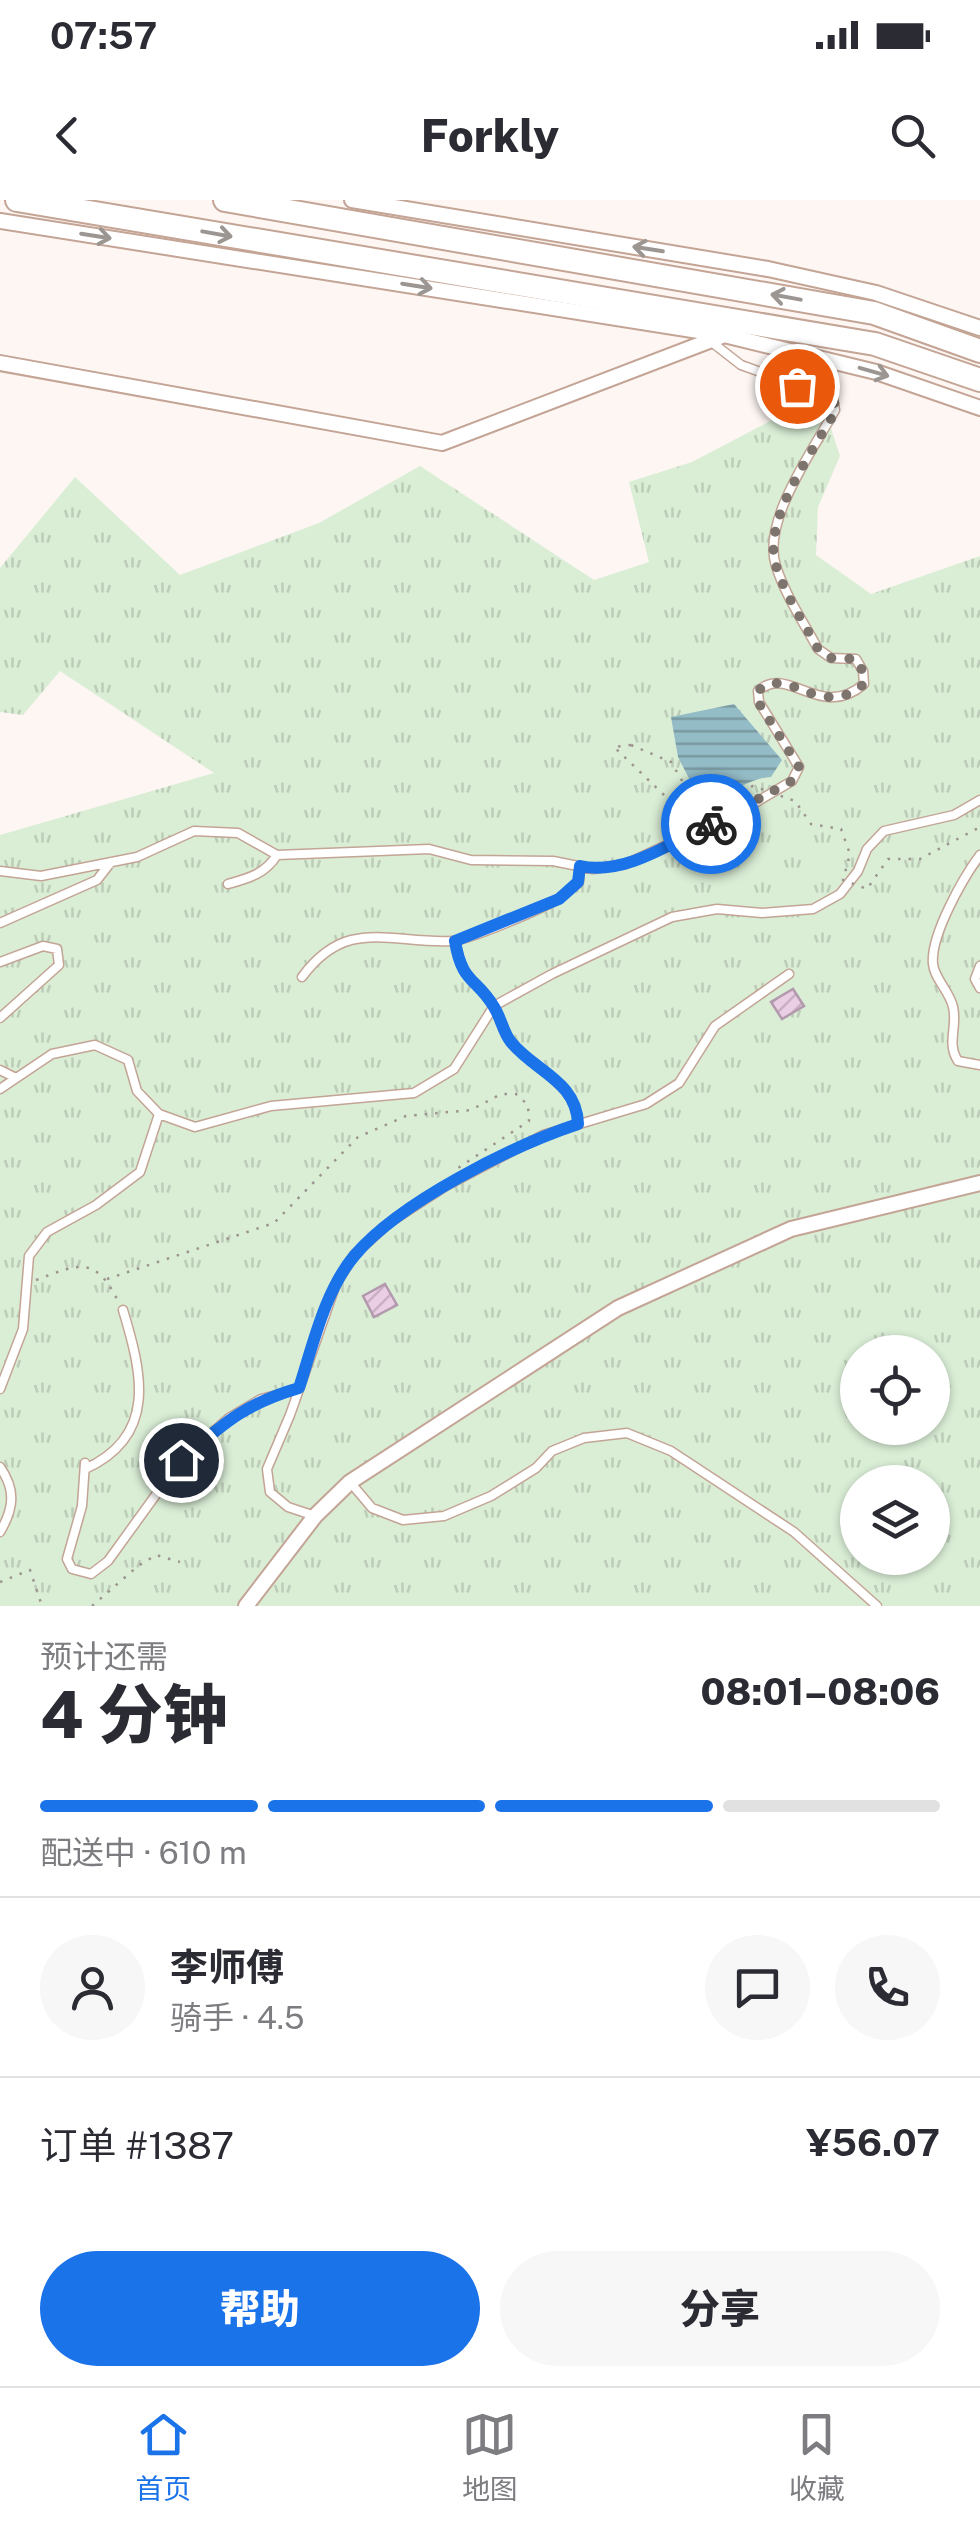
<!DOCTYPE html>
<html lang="zh">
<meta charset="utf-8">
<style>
body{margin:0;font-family:"Public Sans","Noto Sans SC",sans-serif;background:#f7f7f7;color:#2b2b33;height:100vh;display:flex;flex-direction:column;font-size:38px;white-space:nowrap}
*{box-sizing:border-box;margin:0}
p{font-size:32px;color:#7c7c81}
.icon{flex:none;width:55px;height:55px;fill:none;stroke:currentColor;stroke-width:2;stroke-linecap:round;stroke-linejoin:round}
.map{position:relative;height:1406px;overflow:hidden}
.side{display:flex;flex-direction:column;background:#fff;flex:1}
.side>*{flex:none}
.buttons{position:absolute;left:840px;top:1135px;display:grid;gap:20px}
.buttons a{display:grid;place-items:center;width:110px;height:110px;border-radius:50%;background:#fff;box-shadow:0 2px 8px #0004;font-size:50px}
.pin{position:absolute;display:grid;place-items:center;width:85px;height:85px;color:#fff;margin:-42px;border:5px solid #fff;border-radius:50%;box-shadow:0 2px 10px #0007}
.courier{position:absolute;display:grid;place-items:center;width:100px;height:100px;margin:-50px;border:8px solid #1a73e8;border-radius:50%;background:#fff;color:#222;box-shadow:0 2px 12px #0007}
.summary em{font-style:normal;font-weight:800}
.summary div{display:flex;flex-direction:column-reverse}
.summary{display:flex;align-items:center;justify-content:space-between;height:170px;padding:0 40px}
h1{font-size:65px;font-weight:800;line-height:75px}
.bar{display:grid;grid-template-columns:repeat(4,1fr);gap:15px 10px;align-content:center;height:120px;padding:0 40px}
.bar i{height:12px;border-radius:8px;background:#e1e1e2}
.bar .current{background:#1a73e8}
.bar p{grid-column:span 4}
.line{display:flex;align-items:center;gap:25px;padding:0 40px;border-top:2px solid #e1e1e2}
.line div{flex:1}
.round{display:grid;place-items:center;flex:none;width:105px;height:105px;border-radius:52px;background:#f7f7f7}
.cta{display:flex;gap:20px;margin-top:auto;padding:20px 40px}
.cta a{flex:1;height:115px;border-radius:60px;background:#1a73e8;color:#fff;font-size:40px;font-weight:800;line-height:115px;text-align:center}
.cta a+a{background:#f7f7f7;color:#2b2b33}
.status{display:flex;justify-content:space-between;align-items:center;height:70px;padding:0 50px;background:#fff;direction:ltr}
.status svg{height:28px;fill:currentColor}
header{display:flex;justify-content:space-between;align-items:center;height:130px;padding:0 40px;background:#fff;font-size:45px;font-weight:800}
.tab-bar{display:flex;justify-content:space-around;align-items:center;height:140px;border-top:2px solid #e1e1e2;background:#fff;font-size:28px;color:#7c7c81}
.tab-bar a{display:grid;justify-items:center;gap:5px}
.tab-bar .current{color:#1a73e8}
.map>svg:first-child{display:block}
</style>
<div class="status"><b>07:57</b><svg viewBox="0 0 49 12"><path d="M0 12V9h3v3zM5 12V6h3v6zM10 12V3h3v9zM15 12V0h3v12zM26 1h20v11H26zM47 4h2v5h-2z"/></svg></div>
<header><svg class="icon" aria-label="back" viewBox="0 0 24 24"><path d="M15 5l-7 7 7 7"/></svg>Forkly<svg class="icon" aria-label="search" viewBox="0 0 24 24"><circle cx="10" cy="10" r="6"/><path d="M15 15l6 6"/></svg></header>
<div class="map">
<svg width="980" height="1406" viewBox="0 0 980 1406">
<defs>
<pattern id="park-tufts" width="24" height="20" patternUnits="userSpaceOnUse" patternTransform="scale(2.5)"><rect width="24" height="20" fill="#daeed6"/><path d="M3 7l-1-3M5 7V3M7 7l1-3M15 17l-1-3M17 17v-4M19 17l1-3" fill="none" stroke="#bcccb8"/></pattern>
<pattern id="water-rules" width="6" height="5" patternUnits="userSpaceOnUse" patternTransform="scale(2.5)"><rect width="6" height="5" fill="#94bcc6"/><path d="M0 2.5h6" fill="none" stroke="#7a99a1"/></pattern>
<pattern id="building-hatch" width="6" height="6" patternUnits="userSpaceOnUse" patternTransform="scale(2.5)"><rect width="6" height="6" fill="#eacee3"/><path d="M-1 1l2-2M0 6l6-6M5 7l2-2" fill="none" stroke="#c9b1c3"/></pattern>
</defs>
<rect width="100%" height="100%" fill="#fdf6f3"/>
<!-- park -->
<path fill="url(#park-tufts)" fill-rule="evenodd" d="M820 195 840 256 818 307 816 355 871 394 980 356V1406H0V635L214 573 60 471 23 515 0 512V368L75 277 180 375 319 323 420 266 594 380 649 362 629 282 692 262ZM858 1152H932V1228H858ZM858 1282H932V1358H858Z"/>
<!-- water -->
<path fill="url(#water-rules)" d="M734 504 782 560 771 577C746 578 721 603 698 596L678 557 671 517Z"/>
<!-- building -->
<path fill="url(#building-hatch)" stroke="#b399ad" stroke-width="2.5" d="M793 789 804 806 782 819 771 802Z
M385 1084 397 1105 374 1117 363 1096Z"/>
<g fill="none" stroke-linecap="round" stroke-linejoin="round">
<defs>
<path id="lane" d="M980 655C963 678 930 736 933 764 934 778 950 792 953 807 958 826 946 843 958 861L980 865
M0 671 41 676 137 657 194 631 238 633 277 655 429 649 471 660 553 661 593 669 626 664 748 607 792 581 799 567 759 502 758 491C788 463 820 522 864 484L863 471 856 459 831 458 818 449C804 423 785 395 776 366 761 321 814 249 835 210L833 198 741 165 709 140
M228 684C249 678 265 674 277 655
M0 723 97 680 111 662
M455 741C462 784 476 777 494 807 501 818 503 832 511 842 534 871 577 882 578 924
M0 762 43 746 57 749 59 765 0 818
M980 766 975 779 980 788
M302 777C347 716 390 744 452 741 469 740 545 708 561 697 567 693 573 687 579 682L580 666
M0 870 16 878
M0 889 52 854 95 845 128 860 137 891 159 914 195 927 271 906 414 893 454 869 494 806 552 774 672 717 717 709 762 713 813 709 840 694 858 671 867 649 884 631 954 615 980 600
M0 1189 23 1129 29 1056 47 1032 96 1005 140 972 159 914
M85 1263 82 1306 67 1359 72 1369 91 1374 108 1361 181 1260 229 1218 261 1199 299 1189
M0 1267C16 1290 14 1308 0 1332
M85 1269C158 1236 142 1173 123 1110
M350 1282 372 1308 403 1320 444 1316 491 1296 536 1268 552 1251 584 1238 627 1233 671 1251 794 1332 877 1406
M315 1316 288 1307 270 1292 267 1269 290 1215 336 1084 354 1055 389 1023 446 986 543 935 646 904 679 883 715 826 789 774"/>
<path id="street" d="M352 0 768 69 876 93 980 128
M0 21 724 135 876 172 980 208
M0 163 442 243 722 136
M246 1406 315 1316 350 1282 618 1108 791 1029 980 983"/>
<path id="primary" d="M17 0 875 144 980 180
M225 0 874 113 980 151"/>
</defs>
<!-- lane casing -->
<use href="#lane" stroke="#c3a495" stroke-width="11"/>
<!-- street casing -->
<use href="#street" stroke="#c3a495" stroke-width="18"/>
<!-- primary casing -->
<use href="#primary" stroke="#c3a495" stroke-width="26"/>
<!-- path -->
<path stroke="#9e948f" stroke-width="2.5" stroke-dasharray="2.5 8" stroke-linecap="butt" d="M631 545 671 562 703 616
M107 1079 274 1023 358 937 406 916 471 910 501 894H516L528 905 529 921 455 970
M36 1080C79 1064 95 1055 118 1101
M0 1382 30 1370 42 1406
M92 1406 138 1366 156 1355 180 1362"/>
<!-- lane -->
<use href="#lane" stroke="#fff" stroke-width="8"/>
<!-- street -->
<use href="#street" stroke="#fff" stroke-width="14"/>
<!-- primary -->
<use href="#primary" stroke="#fff" stroke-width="22"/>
<!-- path-bridge -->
<path stroke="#9e948f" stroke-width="2.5" stroke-dasharray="2.5 8" stroke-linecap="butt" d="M631 545 614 547 687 617 753 586 795 601 811 624 841 629 850 654 843 680 867 689 888 659H920L980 627"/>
</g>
<!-- one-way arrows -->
<defs><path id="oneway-shaft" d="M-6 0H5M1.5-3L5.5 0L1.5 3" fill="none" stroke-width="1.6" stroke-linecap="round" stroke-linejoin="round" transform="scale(2.5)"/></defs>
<g stroke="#9c9693">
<use href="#oneway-shaft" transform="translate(217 34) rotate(10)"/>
<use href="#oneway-shaft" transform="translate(96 36) rotate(9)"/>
<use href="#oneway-shaft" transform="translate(648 49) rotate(-171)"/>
<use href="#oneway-shaft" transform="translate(417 86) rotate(9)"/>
<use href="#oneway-shaft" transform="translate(786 97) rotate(-170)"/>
<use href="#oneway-shaft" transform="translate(874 172) rotate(16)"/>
</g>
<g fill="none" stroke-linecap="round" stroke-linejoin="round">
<!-- done -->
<path stroke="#7e746e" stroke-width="10" stroke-dasharray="0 18" d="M711 624 792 581 799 567 758 502V491C788 463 820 522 864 484L862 470 856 459 831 458 818 449C804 423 785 395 776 366 761 321 814 250 836 210L833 198 797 186"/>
<!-- route -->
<path stroke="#1a73e8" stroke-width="12" d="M181 1260C223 1224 244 1204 299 1188 313 1145 325 1090 355 1055 400 1002 512 946 578 924 577 881 534 871 511 842 503 832 501 818 494 807 476 777 462 784 455 741L559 699 578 682 580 666C625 676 672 642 711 624"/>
</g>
</svg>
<div class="buttons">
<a><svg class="icon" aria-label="locate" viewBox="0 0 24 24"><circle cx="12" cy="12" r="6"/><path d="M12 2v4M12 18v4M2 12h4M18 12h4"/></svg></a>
<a><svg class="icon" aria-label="layers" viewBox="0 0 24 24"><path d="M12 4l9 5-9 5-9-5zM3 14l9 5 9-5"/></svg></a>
</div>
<div class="pin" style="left:797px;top:186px;background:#ea580c"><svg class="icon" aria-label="bag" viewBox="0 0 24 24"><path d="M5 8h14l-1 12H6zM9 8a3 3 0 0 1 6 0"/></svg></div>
<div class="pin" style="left:181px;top:1260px;background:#1f2937"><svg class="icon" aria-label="home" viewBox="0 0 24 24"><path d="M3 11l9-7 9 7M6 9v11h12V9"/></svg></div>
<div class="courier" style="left:711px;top:624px"><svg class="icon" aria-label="bike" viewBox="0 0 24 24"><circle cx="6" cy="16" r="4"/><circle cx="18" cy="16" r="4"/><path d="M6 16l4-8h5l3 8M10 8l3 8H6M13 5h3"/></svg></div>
</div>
<section class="side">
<div class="summary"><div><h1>4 分钟</h1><p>预计还需</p></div><em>08:01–08:06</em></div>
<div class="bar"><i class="current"></i><i class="current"></i><i class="current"></i><i></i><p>配送中 · 610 m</p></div>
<div class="line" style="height:180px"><a class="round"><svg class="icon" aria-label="person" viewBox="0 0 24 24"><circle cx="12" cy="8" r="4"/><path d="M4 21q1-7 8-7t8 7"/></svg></a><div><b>李师傅</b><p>骑手 · 4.5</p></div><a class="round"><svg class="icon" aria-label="chat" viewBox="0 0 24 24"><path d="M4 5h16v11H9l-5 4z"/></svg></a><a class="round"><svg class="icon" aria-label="phone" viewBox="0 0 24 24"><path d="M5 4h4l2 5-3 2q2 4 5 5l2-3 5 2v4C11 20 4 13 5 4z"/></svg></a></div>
<div class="line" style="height:130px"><div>订单 #1387</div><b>¥56.07</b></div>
<div class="cta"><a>帮助</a><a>分享</a></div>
</section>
<nav class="tab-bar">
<a class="current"><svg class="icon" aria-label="home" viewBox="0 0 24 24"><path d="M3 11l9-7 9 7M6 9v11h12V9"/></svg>首页</a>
<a><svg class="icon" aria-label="map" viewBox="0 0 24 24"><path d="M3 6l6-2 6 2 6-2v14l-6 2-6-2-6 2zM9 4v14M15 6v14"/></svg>地图</a>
<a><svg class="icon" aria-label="saved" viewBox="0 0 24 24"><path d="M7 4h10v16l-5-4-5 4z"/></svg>收藏</a>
</nav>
